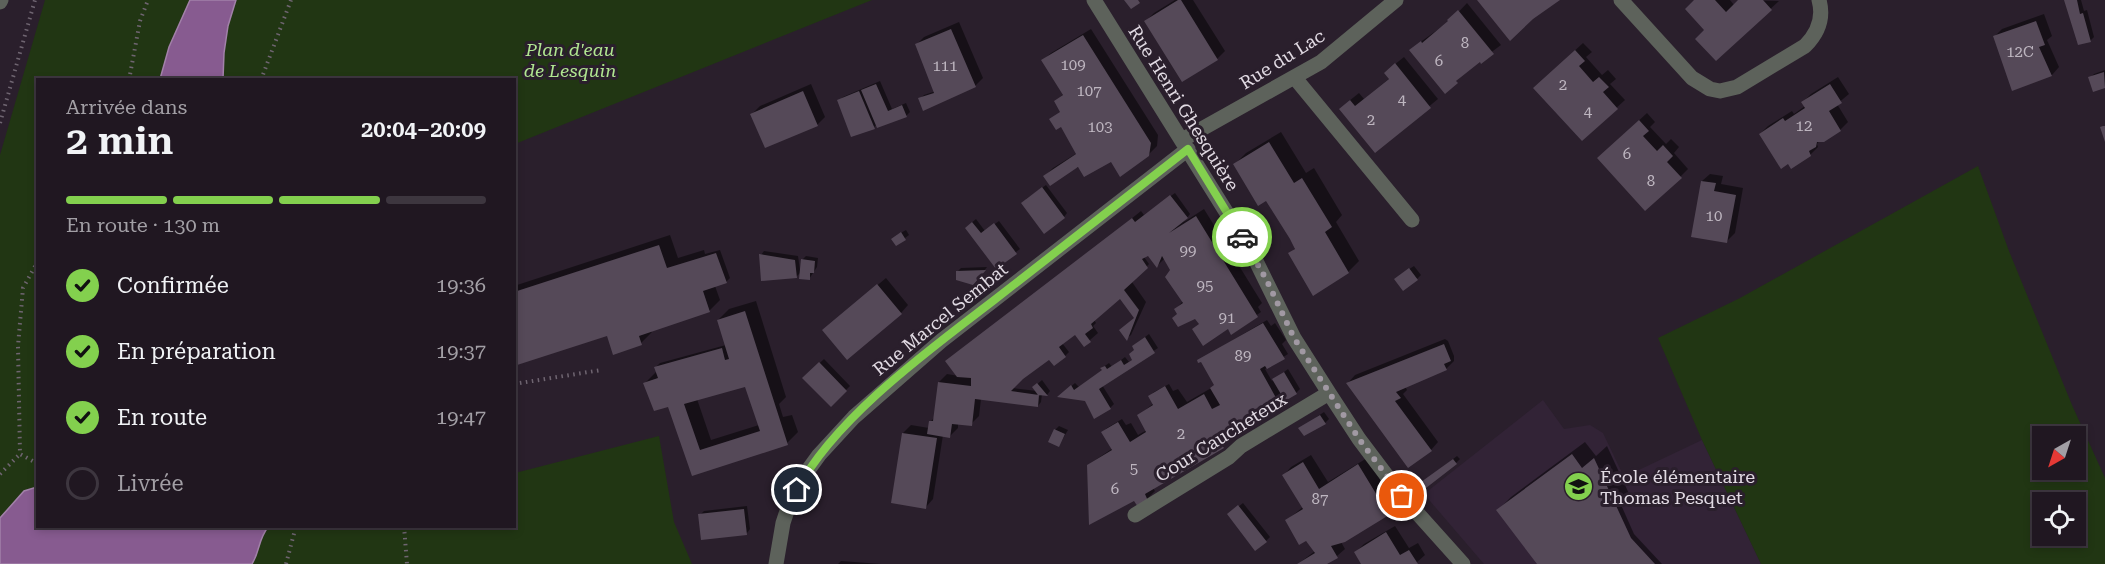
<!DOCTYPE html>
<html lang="fr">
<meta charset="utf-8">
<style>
body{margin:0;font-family:"Roboto Serif",serif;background:#2d242e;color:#f1f3f6;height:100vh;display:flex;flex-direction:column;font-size:22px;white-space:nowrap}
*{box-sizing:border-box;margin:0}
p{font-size:20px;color:#a29fa5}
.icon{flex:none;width:33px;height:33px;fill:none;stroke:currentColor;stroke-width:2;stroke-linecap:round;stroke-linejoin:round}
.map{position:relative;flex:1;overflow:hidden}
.side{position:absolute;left:36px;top:78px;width:480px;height:450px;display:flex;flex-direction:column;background:#201721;border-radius:0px;box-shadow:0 3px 9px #0003,0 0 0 2px #3d363f}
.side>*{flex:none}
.needle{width:39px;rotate:219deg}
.controls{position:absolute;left:2032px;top:426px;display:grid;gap:12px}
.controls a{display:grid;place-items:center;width:54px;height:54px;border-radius:0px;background:#201721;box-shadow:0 3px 9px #0003,0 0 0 2px #3d363f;font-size:30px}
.pin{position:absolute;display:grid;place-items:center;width:51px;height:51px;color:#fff;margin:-26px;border:3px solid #fff;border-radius:50%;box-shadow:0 2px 6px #0007}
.courier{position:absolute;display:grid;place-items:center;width:60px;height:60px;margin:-30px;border:4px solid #83d04e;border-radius:50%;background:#fff;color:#222;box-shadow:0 2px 8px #0007}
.summary em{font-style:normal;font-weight:600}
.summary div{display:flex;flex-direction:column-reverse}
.summary{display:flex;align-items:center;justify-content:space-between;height:102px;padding:0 30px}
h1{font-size:39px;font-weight:600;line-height:45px}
.bar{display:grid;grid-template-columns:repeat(4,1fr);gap:9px 6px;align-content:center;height:72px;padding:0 30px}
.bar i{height:8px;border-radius:4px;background:#3d363f}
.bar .current{background:#83d04e}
.bar p{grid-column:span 4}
ol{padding:0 30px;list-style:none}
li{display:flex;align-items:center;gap:18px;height:66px}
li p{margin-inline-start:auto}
li .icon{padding:6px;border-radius:50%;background:#83d04e;color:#111;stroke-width:4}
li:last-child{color:#a29fa5}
li i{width:33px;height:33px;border:3px solid #3d363f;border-radius:50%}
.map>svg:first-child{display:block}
</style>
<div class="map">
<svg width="2105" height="564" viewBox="0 0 2105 564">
<rect width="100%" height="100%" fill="#2a1f2c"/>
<!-- built -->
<path fill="#322336" d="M1543 400 1564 429 1590 425 1603 433 1624 477 1702 440 1761 564H1484L1424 494Z"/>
<!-- green -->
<path fill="#213613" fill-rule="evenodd" d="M45 0H872L515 144 514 80H38V526H514L515 473 659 436 674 522 692 564H0V155Z
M1978 166 2009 251 2072 405 2105 478V564H1761L1702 440 1658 338 1740 298ZM2076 436V470H2043V436ZM2076 502V536H2043V502Z"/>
<!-- water -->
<path fill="#875b90" stroke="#a281a9" stroke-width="1.5" d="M190 0H236L228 26 224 53 223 79H160L169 47Z
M37 487 38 526 268 527C258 540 260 551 252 564H0V518L24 491Z"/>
<!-- shadow -->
<path fill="#0007" fill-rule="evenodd" d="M1175 0H1193L1225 51 1217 59 1146 21 1154 13Z
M1696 0H1730L1734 5 1740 0 1779 1 1716 59Z
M2066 0H2081L2084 11 2087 10 2094 37 2090 41Z
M1467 3 1501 45 1466 71 1445 92 1419 43 1450 21Z
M2044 14 2052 36 2047 40 2059 67 2052 75 2013 89 1994 37 2002 29Z
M959 22 983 78 975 86 920 99 924 95 936 91 917 44 924 37Z
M1091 29 1158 135 1157 146 1148 155 1111 159 1045 176 1053 168 1077 153 1061 125 1051 119 1062 111 1056 102 1064 93 1043 60 1051 53Z
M1583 43 1592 52 1586 57 1602 75 1608 70 1616 79 1610 84 1625 100 1582 139 1543 80Z
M1404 57 1438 99 1375 151 1349 101 1359 93 1364 99 1390 78 1394 65Z
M2105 70V86L2094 91 2090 78 2094 74Z
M1838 77 1849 94 1837 104 1848 122 1840 130 1820 140 1817 144 1818 147 1810 155 1760 134 1768 126 1792 111 1794 114 1805 106 1803 102 1811 94Z
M880 81 892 109 906 103 910 112 906 116 877 124 874 127 839 101 843 97Z
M811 84 825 117 817 125 752 114 760 106Z
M1647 113 1655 122 1650 127 1666 144 1671 139 1679 147 1674 153 1688 169 1680 177 1607 150Z
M1281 132 1306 173 1314 168 1342 215 1336 222 1359 261 1348 272 1290 254 1296 247 1267 199 1235 164 1246 153Z
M1710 174 1723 176 1721 184 1743 188 1735 233 1727 241 1702 181Z
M1046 185 1067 213 1064 217 1026 199Z
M1175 193 1190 214 1184 222 1204 209 1262 303 1258 307 1261 312 1231 333 1228 328 1200 323 1196 317 1179 314 1176 309 1183 301 1172 270 1165 258 1157 266 1148 254 1144 257 1149 264 1132 282 1146 302 1131 335 1127 338 1136 317 1120 297 1094 320 1096 323 1093 326 1098 333 1090 340 1084 345 1075 333 1062 343 1069 352 1065 356 1054 364 1049 359 1022 378 1013 388 1037 391 1034 387 1042 380 1050 391 1047 395 1042 394 1041 402 1038 406 981 399 979 416 971 424 958 423V428L950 436 943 435 933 499 926 507 903 433 911 425 929 428 930 422 935 417 939 382 947 374 959 376 1126 223 1141 211 1144 215Z
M976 219 985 231 999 221 1020 249 996 267 970 224Z
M906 230 909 235 897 244V235Z
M670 235 678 258 704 250 705 254 720 250 730 278 726 282 715 286 720 300 709 311 651 330 652 332 641 343 608 335 514 365V286Z
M764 251 798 256 800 270H801L802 260 806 256 818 258 817 267 809 279 801 272 796 277 761 255Z
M1414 266 1421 275 1417 279 1400 275Z
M987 267 977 280 957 272 961 268Z
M886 278 908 305 901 313 832 323Z
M756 301 786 397 779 404 783 417 792 415 798 432 787 443 693 474 669 406 645 383 656 372V367L660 363 726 345 718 320 729 309ZM746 385 759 425 711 440 697 399Z
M1267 320 1271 326 1275 323 1286 340 1282 344 1288 354 1265 369 1272 381 1288 369 1300 389 1296 393 1285 398 1279 403 1227 433 1231 439 1223 447 1153 488 1155 491 1147 499H1134L1088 465 1113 448 1103 432 1107 428 1122 419 1126 425 1131 423 1138 435 1147 430 1139 415 1154 403 1150 396 1154 392 1169 384 1173 391 1178 389 1187 402 1213 387 1216 385 1202 360H1199Z
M1149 334 1158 348 1102 385 1114 404 1110 408 1086 400 1060 396 1075 383 1079 387 1103 370 1102 368 1109 363 1112 367 1125 357 1129 362 1134 359 1137 343Z
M1445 339 1448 341 1454 356V361L1446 369 1405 386 1407 390 1403 394 1438 442 1431 450 1348 383 1355 375Z
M824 359 850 386 831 405 804 378Z
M1324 412 1329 419 1325 423 1300 428Z
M1059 426 1068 430 1059 445 1055 430Z
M1585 442 1596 456 1607 446 1631 498 1622 507 1634 534 1662 564H1539L1498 510 1511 497Z
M1311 455 1328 482 1367 458 1396 506 1388 514 1341 542 1345 549 1337 556 1324 564H1298L1315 551 1287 520 1303 507 1284 475 1291 467Z
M1457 456 1460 459 1456 463 1427 479Z
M1243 503 1270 537 1266 541 1233 511Z
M747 506 750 529 747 533 700 515 704 511Z
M1395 526 1409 548 1418 543 1425 555 1415 564H1363L1356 552 1364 544Z
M841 561 881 564H838Z"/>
<!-- building -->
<path fill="#554958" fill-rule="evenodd" d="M1124 0H1138L1140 3 1131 9Z
M1178 0H1181L1218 60 1182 82 1144 21Z
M1477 0H1560L1533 19 1510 41Z
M1694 0H1715L1726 12 1738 0H1763L1772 10 1716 61 1695 39 1704 30 1685 9Z
M2064 0H2077L2080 14 2083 13 2091 42 2078 45Z
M1458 10 1494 54 1481 64 1480 62 1456 81 1458 83 1445 94 1409 50 1421 41 1422 43 1448 21 1447 20Z
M2036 21 2045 45 2039 47 2052 76 2012 91 1993 36Z
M951 29 976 87 923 111 918 98 934 93 915 44Z
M1083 35 1151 143 1149 156 1120 177 1111 162 1084 177 1078 167 1050 186 1043 176 1076 154 1061 127 1056 130 1049 119 1060 112 1054 101 1063 95 1041 60Z
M1575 50 1585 61 1579 66 1593 82 1599 77 1609 87 1603 92 1618 109 1582 141 1533 88Z
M1395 63 1431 108 1375 153 1339 109 1350 100 1355 106 1389 79 1384 73Z
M2104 72 2105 88 2093 92 2088 77Z
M876 84 888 111 902 105 907 117 877 128 861 90Z
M1830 84 1842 103 1829 111 1841 131 1824 142H1817L1816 147 1809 151 1811 156 1791 169 1788 164 1781 169 1759 134 1783 118 1785 121 1805 108 1801 102Z
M803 91 818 126 765 148 750 114Z
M859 91 875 129 851 137 837 100Z
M1639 120 1649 131 1643 136 1657 151 1663 145 1673 156 1667 162 1682 178 1645 211 1597 158Z
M2103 126H2105V142L2100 127Z
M1269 142 1294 183 1302 178 1332 227 1325 232 1349 273 1313 296 1288 253 1295 249 1290 239 1266 201 1258 206 1233 164Z
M1701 181 1716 183 1714 191 1736 195 1727 243 1691 237Z
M1042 187 1065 218 1044 234 1021 203Z
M1170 195 1188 218 1169 233 1196 216 1258 317 1231 335 1228 329 1203 346 1192 329 1199 324 1195 319 1178 327 1172 318 1177 314 1174 309 1183 303 1165 277 1170 270 1162 256 1157 268 1148 256 1142 259 1148 268 1124 290 1139 310 1127 341 1119 330 1134 318 1120 299 1091 324 1093 328 1085 334 1091 342 1084 347 1075 335 1059 347 1066 357 1054 366 1049 360 1023 379 1011 391 1039 395 1038 407 975 399 972 426 952 424 950 438 927 434 929 421H933L938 382 971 386V378L957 377 945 361 1132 218 1135 222Z
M972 222 981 233 994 223 1017 254 996 269 965 228Z
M901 232 906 240 896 246 891 239Z
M659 245 667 268 716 253 727 283 703 291 710 312 639 336 642 345 613 355 607 336 514 366V292Z
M759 254 795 260 797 278 761 281Z
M801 259 815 261 814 273H810V280L799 279Z
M1409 268 1418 280 1403 291 1394 279Z
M986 270 973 285 956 280V271Z
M877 284 902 314 847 360 822 330Z
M745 311 788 445 692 476 668 407 654 411 643 383 658 378 654 367 722 348 725 360 729 359 717 320ZM745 387 760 431 700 450 684 404Z
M1263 323 1285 359 1267 369 1265 366 1260 369 1280 405 1219 440 1224 448 1145 494 1148 501 1138 507 1134 501 1089 525 1087 465 1112 450 1101 432 1118 422 1130 442 1146 432 1137 415 1153 405 1148 396 1165 386 1178 409 1204 394 1212 409 1220 405 1210 388 1214 385 1201 362 1198 363 1197 360Z
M1145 337 1155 353 1099 389 1111 409 1094 419 1085 401 1057 397 1071 385 1074 390 1102 370 1100 368 1105 366 1107 369 1121 360 1124 365 1132 360 1129 354 1134 350 1132 346Z
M1444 344 1451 361 1444 364 1447 370 1396 392 1401 398 1395 401 1432 451 1408 468 1346 383Z
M819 362 847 391 831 407 802 378Z
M1284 372 1297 394 1285 401 1272 379Z
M1037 383 1048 396 1038 395 1032 387Z
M1320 415 1326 424 1304 436 1298 428Z
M1054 429 1065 434 1059 447 1048 442Z
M902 433 937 438 926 509 891 503Z
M1572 454 1582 468 1594 458 1631 538 1655 564H1537L1496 510Z
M1453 459 1457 464 1426 488 1421 482Z
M1303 462 1319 489 1358 464 1389 515 1345 542 1331 546 1338 558 1327 564H1297L1315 553 1306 541 1299 545 1285 520 1303 509 1282 475Z
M1238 505 1267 542 1255 551 1227 514Z
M744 509 747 535 701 540 698 514Z
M1386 532 1400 555 1409 550 1418 564H1361L1354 552Z"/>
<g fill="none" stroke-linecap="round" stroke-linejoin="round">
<!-- path -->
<path stroke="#6f6571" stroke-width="4" stroke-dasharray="1.5 4.5" stroke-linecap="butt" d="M129 80 140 21 148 0
M261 80 291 0
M0 123 35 0
M38 261 23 288 18 346 20 454 38 464
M514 384 601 370
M0 474 20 454
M404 526 407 564
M286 564 296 526"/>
<!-- minor -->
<path stroke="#5d625b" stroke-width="15" d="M1094 0 1253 255 1294 338 1329 393 1359 439 1402 496 1463 564
M1621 0 1692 78 1710 89 1720 91 1737 87 1805 46C1818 33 1824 18 1819 0
M0 2 1 0
M1295 78 1412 220
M1182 140 1321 62 1396 0
M1135 515 1229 457 1241 446 1329 393
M776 564 783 523 790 502 803 477 819 455 854 417 941 341 1188 149"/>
</g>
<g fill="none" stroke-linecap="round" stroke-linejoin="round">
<!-- done -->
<path stroke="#a199a3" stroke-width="6" stroke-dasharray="0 10.8" d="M1242 237 1266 279 1294 338 1359 439 1402 496"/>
<!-- route -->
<path stroke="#83d04e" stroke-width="8" d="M797 490C835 418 929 350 993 301 1058 250 1123 200 1188 149L1242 237"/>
</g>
<!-- icons -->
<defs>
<symbol id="school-disc" viewBox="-11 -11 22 22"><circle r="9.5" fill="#83d04e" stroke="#2a1f2c"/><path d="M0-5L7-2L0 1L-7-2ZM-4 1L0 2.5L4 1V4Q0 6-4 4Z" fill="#111"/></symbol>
</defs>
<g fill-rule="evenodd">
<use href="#school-disc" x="1562" y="470" width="33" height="33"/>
</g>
<g text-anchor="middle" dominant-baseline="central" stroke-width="6" stroke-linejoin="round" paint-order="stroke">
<!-- number labels -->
<g font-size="15" fill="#beb6c0">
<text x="1465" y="43">8</text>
<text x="2020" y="52">12C</text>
<text x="1439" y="61">6</text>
<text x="1073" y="65">109</text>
<text x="945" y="66">111</text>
<text x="1563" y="85">2</text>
<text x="1089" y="91">107</text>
<text x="1402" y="100">4</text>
<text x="1588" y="112">4</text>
<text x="1371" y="120">2</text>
<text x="1804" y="126">12</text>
<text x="1100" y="127">103</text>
<text x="1627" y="154">6</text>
<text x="1651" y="181">8</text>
<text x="1714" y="216">10</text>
<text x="1188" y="251">99</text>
<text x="1205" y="286">95</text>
<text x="1227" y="318">91</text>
<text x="1243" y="356">89</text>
<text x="1181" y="434">2</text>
<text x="1134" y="469">5</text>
<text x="1115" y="489">6</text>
<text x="1320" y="499">87</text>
</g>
<!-- park labels -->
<g font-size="18" font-style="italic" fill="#b1e791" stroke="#2a1f2c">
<text x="570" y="49">Plan d'eau<tspan x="570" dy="21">de Lesquin</tspan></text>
</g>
<!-- street labels -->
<g font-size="18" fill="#e1dae3" stroke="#2a1f2c">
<text transform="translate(1282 59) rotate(-32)">Rue du Lac</text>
<text transform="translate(1184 108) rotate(58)">Rue Henri Ghesquière</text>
<text transform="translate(940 319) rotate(-39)">Rue Marcel Sembat</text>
<text transform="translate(1221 437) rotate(-32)">Cour Caucheteux</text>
</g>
<!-- poi labels -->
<g font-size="18" fill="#e1dae3" stroke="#2a1f2c" text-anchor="start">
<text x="1600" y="476">École élémentaire<tspan x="1600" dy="21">Thomas Pesquet</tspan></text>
</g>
</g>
</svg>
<div class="controls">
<a><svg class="needle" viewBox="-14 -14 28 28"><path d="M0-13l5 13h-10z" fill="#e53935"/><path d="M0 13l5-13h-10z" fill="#a29fa5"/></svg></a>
<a><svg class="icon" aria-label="locate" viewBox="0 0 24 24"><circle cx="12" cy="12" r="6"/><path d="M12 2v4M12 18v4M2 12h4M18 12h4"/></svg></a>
</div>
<div class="pin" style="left:1402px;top:496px;background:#ea580c"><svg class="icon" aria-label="bag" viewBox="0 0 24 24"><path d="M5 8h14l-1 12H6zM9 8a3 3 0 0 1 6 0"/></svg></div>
<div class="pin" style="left:797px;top:490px;background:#1f2937"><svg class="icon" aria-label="home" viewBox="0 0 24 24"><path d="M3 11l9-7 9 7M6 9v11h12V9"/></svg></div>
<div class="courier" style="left:1242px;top:237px"><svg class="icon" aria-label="car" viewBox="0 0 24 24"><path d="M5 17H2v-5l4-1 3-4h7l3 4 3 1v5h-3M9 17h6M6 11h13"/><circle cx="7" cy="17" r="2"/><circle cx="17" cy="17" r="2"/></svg></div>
<section class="side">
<div class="summary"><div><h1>2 min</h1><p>Arrivée dans</p></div><em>20:04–20:09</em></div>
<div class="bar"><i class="current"></i><i class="current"></i><i class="current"></i><i></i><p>En route · 130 m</p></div>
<ol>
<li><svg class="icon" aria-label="check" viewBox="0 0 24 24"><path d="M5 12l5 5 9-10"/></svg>Confirmée<p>19:36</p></li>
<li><svg class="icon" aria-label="check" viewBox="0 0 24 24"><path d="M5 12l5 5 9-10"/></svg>En préparation<p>19:37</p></li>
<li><svg class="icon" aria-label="check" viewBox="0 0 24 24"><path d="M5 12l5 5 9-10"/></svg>En route<p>19:47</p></li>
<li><i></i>Livrée</li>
</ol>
</section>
</div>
